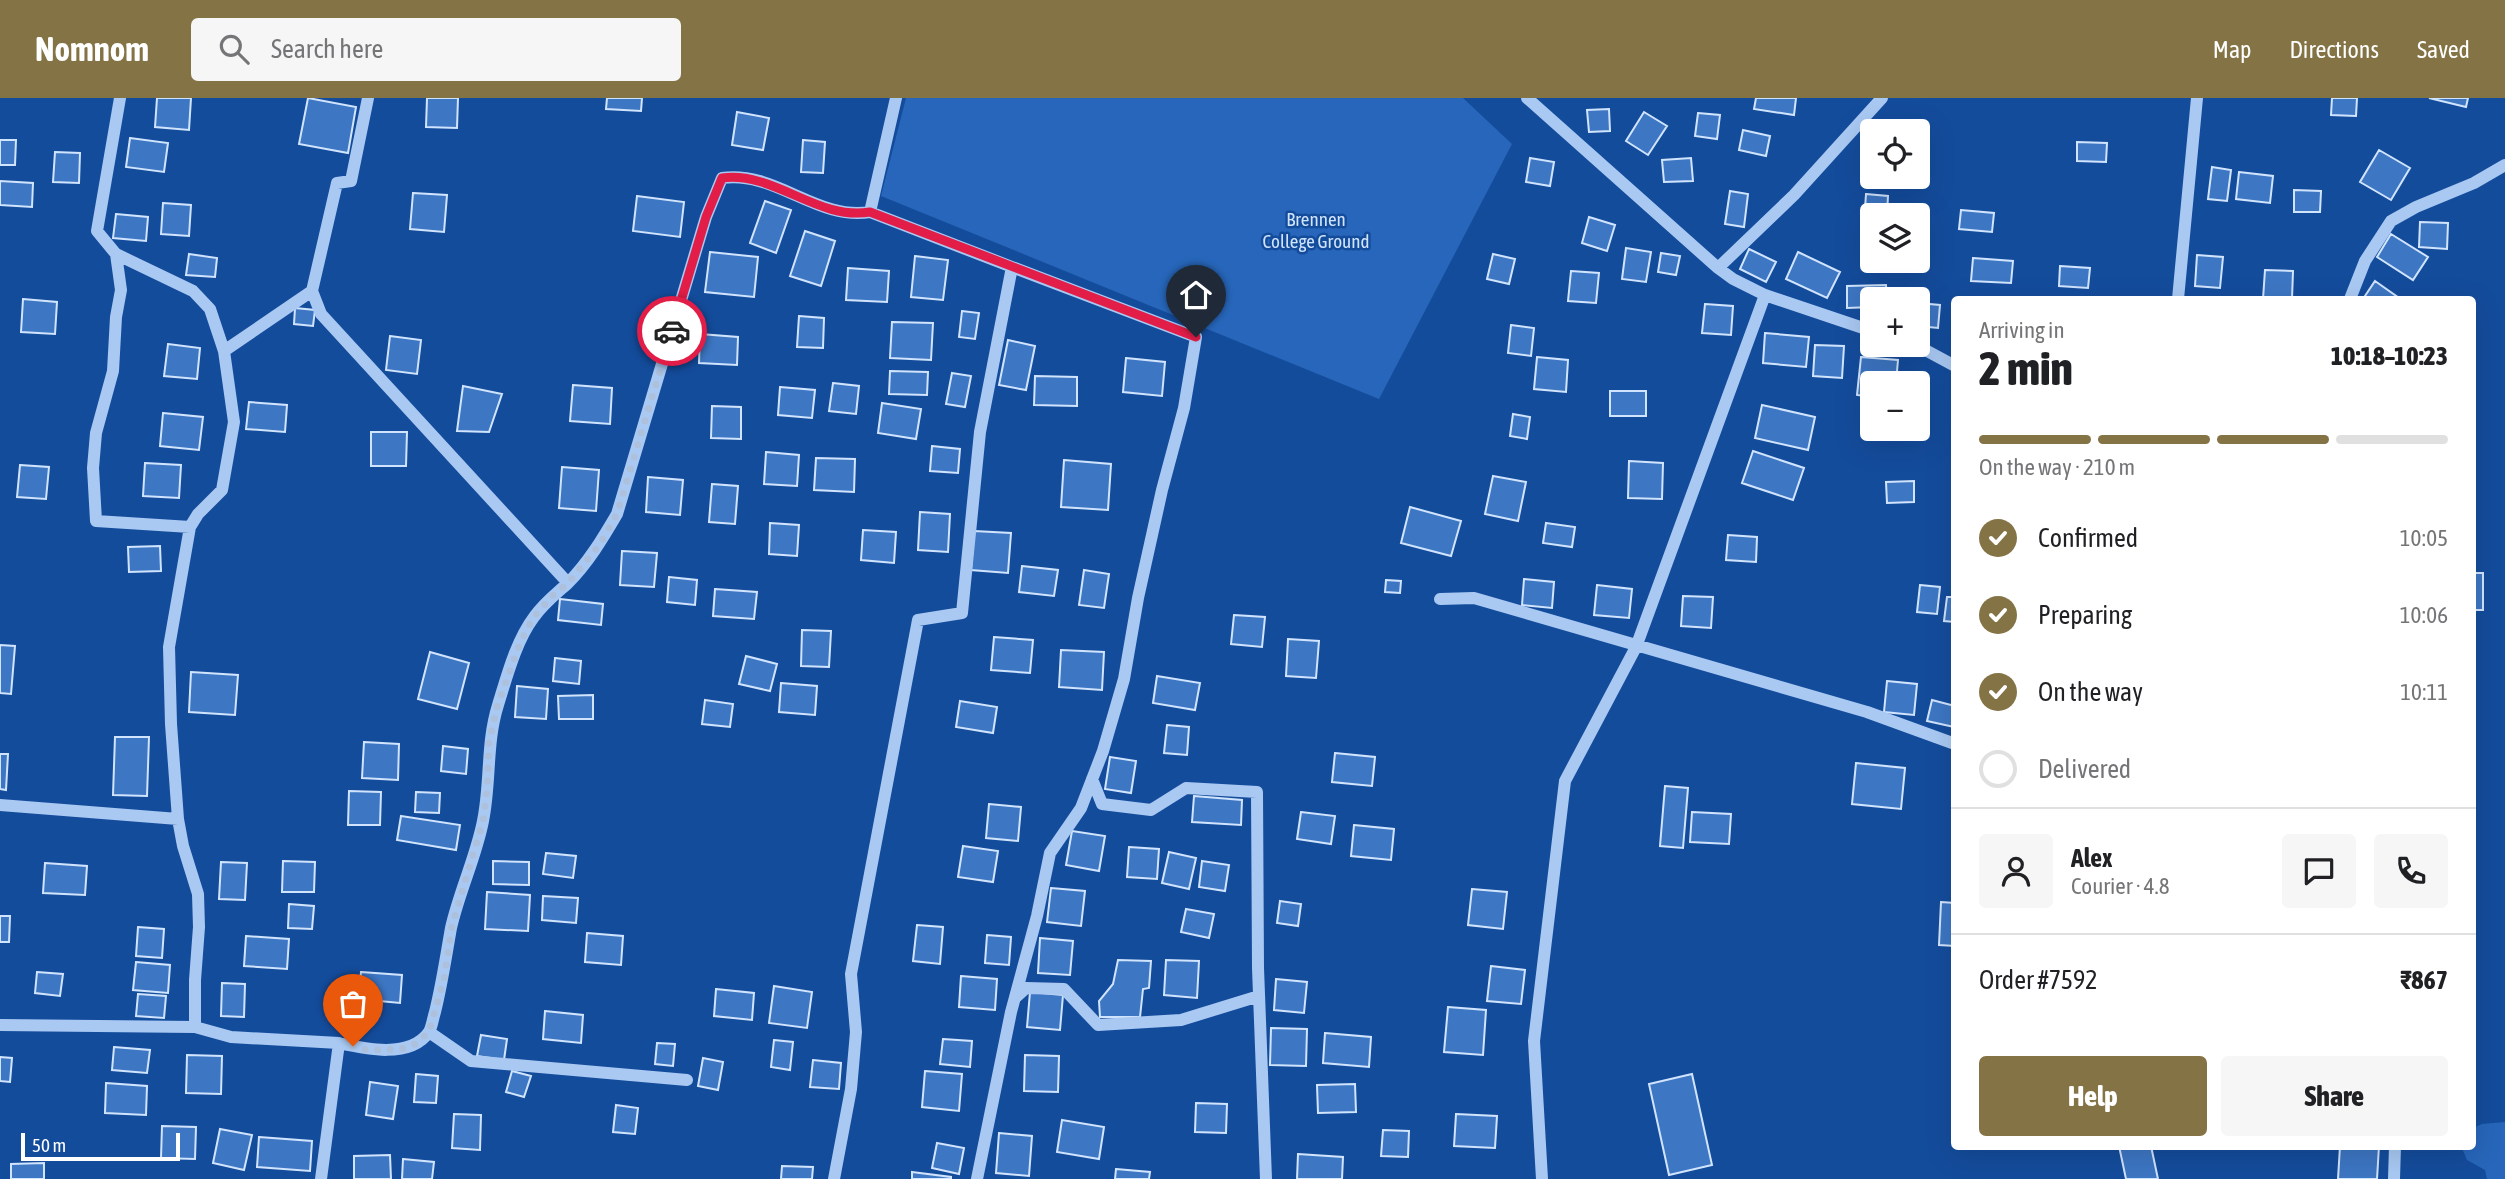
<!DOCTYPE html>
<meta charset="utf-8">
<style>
body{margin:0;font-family:"Asap Condensed",sans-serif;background:#f6f6f6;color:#202124;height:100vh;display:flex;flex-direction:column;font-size:26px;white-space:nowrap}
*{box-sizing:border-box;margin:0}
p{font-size:23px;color:#757577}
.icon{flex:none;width:38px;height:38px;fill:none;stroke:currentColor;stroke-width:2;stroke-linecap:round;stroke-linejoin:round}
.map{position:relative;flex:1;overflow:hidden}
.details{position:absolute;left:1951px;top:198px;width:525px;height:854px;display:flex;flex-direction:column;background:#fff;border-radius:7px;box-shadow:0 7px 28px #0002}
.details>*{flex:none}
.tools{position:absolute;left:1860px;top:21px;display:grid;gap:14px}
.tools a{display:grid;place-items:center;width:70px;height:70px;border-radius:7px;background:#fff;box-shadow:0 7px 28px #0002;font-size:35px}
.scale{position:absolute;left:21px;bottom:18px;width:159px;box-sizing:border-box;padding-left:7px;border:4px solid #fff;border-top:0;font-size:19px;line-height:24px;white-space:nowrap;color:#fff;-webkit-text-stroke:5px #144c9c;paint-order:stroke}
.pin{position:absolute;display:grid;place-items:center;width:60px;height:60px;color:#fff;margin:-72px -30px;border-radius:50% 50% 50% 0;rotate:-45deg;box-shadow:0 0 7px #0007}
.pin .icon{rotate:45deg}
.courier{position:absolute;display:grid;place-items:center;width:70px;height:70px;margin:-35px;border:5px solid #e11d48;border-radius:50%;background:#fff;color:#222;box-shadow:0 2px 9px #0007}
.overview em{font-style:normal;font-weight:800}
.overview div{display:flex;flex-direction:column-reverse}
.overview{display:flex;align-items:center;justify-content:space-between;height:119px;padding:0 28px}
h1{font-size:46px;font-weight:800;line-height:52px}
.bar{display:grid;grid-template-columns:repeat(4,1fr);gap:10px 7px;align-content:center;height:84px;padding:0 28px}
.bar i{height:9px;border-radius:5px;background:#e0e0e0}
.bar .selected{background:#847344}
.bar p{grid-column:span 4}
.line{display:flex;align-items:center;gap:18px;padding:0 28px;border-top:2px solid #e0e0e0}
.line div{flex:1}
.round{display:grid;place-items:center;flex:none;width:74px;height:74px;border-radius:7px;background:#f6f6f6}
ol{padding:0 28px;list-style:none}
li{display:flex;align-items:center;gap:21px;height:77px}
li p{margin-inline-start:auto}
li .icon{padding:7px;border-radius:50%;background:#847344;color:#fff;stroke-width:4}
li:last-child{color:#757577}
li i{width:38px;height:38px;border:4px solid #e0e0e0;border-radius:50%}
.primary-button{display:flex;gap:14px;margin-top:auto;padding:14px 28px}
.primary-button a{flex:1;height:80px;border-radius:7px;background:#847344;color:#fff;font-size:28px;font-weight:800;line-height:80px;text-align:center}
.primary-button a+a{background:#f6f6f6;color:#202124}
header{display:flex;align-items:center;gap:42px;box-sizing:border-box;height:98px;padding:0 35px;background:#847344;color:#fff}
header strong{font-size:33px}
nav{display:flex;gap:38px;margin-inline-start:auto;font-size:24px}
.search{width:490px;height:63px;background:#f6f6f6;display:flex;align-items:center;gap:18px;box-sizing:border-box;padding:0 24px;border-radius:7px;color:#757577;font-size:26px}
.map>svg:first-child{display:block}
</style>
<header>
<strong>Nomnom</strong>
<div class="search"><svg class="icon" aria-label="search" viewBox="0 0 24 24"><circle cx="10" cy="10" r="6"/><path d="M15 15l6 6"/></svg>Search here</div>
<nav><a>Map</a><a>Directions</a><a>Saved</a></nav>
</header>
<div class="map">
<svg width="2505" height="1081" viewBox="0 0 2505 1081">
<rect width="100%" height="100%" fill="#144c9c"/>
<!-- green -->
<path fill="#2766ba" d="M906 0H1463L1512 46 1379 301 881 98Z
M2505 1024V1081H2487L2485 1072 2467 1062 2461 1048H2473V1030L2482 1026Z"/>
<!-- building -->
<path fill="#3d76c3" stroke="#d1e4fd" stroke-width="2" d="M157 0H191L189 32 155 29Z
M308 0 356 9 348 55 299 46Z
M427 0H458L457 30 426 29Z
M607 0H642L641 13 606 11Z
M1756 0H1796L1794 17 1754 11Z
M2332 0H2357L2356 18 2331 17Z
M2429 0H2468L2466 9Z
M1609 11 1610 33 1589 34 1587 12Z
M737 14 769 20 763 52 732 47Z
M1644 14 1667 28 1648 57 1626 43Z
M1698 15 1720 17 1717 41 1695 38Z
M1743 32 1770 38 1766 58 1739 52Z
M130 40 168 45 164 74 126 69Z
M0 42H16L15 67H0Z
M803 42 825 44 823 75 801 74Z
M2077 44 2107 45 2106 64 2077 63Z
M2379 52 2410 70 2391 102 2360 84Z
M55 54 80 55 79 85 53 84Z
M1530 60 1554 64 1550 88 1526 84Z
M1691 60 1693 83 1664 84 1662 62Z
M2212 69 2231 72 2227 103 2208 101Z
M2239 74 2273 78 2270 105 2236 101Z
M0 83 33 85 32 109 0 107Z
M2294 92 2321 93 2320 114H2294Z
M1730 93 1748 96 1744 129 1725 126Z
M413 95 447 97 444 134 410 131Z
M1866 96 1888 98 1887 117H1872V126L1864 125Z
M637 98 684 104 680 139 633 133Z
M765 103 791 112 776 155 750 145Z
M163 105 191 107 189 138 161 136Z
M1961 112 1994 115 1992 134 1959 131Z
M116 116 148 119 146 143 113 140Z
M1589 119 1615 127 1607 153 1582 145Z
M2420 124 2448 125 2447 151 2419 149Z
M805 133 835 143 821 188 790 178Z
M2391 136 2428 159 2413 182 2377 159Z
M1626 150 1651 154 1646 184 1622 181Z
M1749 151 1776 164 1766 184 1740 171Z
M710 154 758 159 754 199 705 194Z
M1798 154 1840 174 1827 200 1786 181Z
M1661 155 1680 158 1676 177 1658 174Z
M189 156 217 160 215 179 186 177Z
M1493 156 1515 161 1509 186 1487 181Z
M2197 157 2223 159 2220 190 2195 188Z
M915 158 948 162 943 202 911 199Z
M1973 160 2013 163 2011 185 1971 183Z
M2060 168 2090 170 2088 190 2059 188Z
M848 170 889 173 887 204 846 202Z
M2265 172 2293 173 2292 201H2263Z
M1571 173 1599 175 1596 205 1568 203Z
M2375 183 2399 200 2398 201H2363Z
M1886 187 1887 201H1872V209L1847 210V188Z
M23 201 57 204 55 236 21 234Z
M1918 205 1940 207 1938 230 1918 228Z
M1705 206 1733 208 1731 237 1702 235Z
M295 210 315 212 313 228 294 226Z
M962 213 979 215 975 241 959 239Z
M799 218 824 220 823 250 797 249Z
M892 224 933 225 931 262 890 260Z
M1511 227 1534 230 1531 258 1508 255Z
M1765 235 1809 239 1806 269 1763 265Z
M700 236 738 239 737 267 699 265Z
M390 238 421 242 417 276 386 272Z
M1008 242 1035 248 1026 292 999 287Z
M168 246 200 250 197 281 164 278Z
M1815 247 1844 248 1842 280 1813 278Z
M1537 259 1568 262 1566 294 1534 291Z
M1861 259 1898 262 1896 285H1872V299L1857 297Z
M1126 260 1165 264 1162 298 1123 294Z
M890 273 928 274 927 297 889 296Z
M952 275 971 278 965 309 946 306Z
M1035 278 1077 279V308L1034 307Z
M833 285 859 288 856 316 829 313Z
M573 287 612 290 610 326 570 323Z
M463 288 502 296 489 334 457 333Z
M780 289 815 292 812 320 778 317Z
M1610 293H1646V318H1610Z
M249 304 287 307 285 334 246 331Z
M882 305 921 311 916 341 878 335Z
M1762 307 1815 319 1808 352 1755 340Z
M712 308 741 309V341L711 340Z
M163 315 203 319 199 352 160 348Z
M1513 316 1530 319 1527 341 1510 338Z
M1880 331H1908V340L1880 338Z
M371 334H407L406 368H371Z
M932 348 960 351 958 375 930 373Z
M1753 353 1804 370 1793 402 1742 385Z
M766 354 799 357 797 388 764 386Z
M816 360 855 361 854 394 814 392Z
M1064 362 1111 366 1108 412 1061 409Z
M1629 363 1663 365 1662 401 1628 400Z
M145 365 181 367 179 400 143 398Z
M20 367 49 369 46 401 17 399Z
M562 369 599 372 596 413 559 410Z
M1493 378 1526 384 1518 423 1485 416Z
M648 379 683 382 680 417 646 414Z
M1914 383V404L1887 405 1886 384Z
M712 386 738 388 735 426 709 424Z
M1410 409 1461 423 1451 458 1401 445Z
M920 414 950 416 948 454 918 452Z
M770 425 799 427 797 458 769 456Z
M1546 425 1575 429 1572 449 1543 445Z
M863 432 896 434 894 465 861 462Z
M974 433 1011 435 1008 475 971 472Z
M1728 437 1757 439 1756 464 1726 462Z
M160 448 161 473 129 474 128 449Z
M622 453 657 455 654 489 620 487Z
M1022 468 1058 472 1054 498 1019 494Z
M1084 472 1109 476 1104 510 1079 507Z
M2473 475H2483V512H2473Z
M669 479 697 482 695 507 667 504Z
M1524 481 1554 484 1552 510 1522 507Z
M1386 482 1401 483 1400 495 1385 494Z
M1597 487 1632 491 1629 520 1594 517Z
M1920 487 1940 489 1937 516 1917 514Z
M715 491 757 494 754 521 713 518Z
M1683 498 1713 499 1711 530 1681 528Z
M1947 499H1955V524L1944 523Z
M560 501 603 506 601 527 558 522Z
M1234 517 1265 519 1262 549 1231 546Z
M802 532 831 533 829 569 801 568Z
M994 539 1033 542 1030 575 991 572Z
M1288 541 1319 543 1316 580 1286 578Z
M0 547 15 548 11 596 0 595Z
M1061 552 1104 554 1102 592 1059 589Z
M430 554 469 565 457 611 418 601Z
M746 558 777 566 770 593 739 586Z
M555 560 581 563 579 586 553 583Z
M191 574 238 577 235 617 189 614Z
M1157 578 1200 585 1195 612 1153 605Z
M1887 583 1917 586 1914 617 1884 614Z
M781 585 817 588 815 617 779 614Z
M517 588 548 591 546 621 515 619Z
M593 597V621H559L558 598Z
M705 602 733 606 730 629 702 626Z
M1932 602 1955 608 1954 629 1927 623Z
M960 603 997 609 993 635 956 629Z
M1167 627 1189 629 1187 657 1164 655Z
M115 639H149L147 698 113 697Z
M364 644 399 646 398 682 362 680Z
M443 648 468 651 466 676 441 673Z
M1335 655 1375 659 1372 688 1332 684Z
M0 656H8L6 692 0 691Z
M1110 659 1136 663 1131 695 1105 691Z
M1856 665 1905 670 1901 711 1852 706Z
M1665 688 1688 690 1683 750 1660 748Z
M349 693 381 694 380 727H348Z
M416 694 440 695 439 715 415 714Z
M1194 698 1242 702 1241 727 1192 724Z
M989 706 1021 709 1018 743 986 740Z
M1301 714 1335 718 1331 746 1297 741Z
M1692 714 1731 716 1729 746 1690 744Z
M401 718 460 727 456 752 397 742Z
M1354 727 1394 731 1391 762 1351 758Z
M1072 733 1105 738 1099 773 1066 767Z
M963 748 998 753 993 784 958 779Z
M1129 749 1159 751 1157 781 1127 779Z
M1169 754 1196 760 1189 791 1162 785Z
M546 755 576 758 573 780 543 776Z
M283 763 315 764 314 794H282Z
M493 763 529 764V787L493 786Z
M1202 763 1229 767 1225 793 1199 789Z
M221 764 247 765 245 802 219 801Z
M45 765 87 768 85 797 43 795Z
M1051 790 1085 793 1081 828 1047 824Z
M1472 791 1507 794 1503 831 1468 827Z
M487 794 530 797 528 833 485 831Z
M543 798 578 800 576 825 542 822Z
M1280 803 1301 806 1298 828 1277 825Z
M1941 804 1955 805V848L1939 847Z
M289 806 314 808 312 831 288 830Z
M1186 811 1214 816 1209 840 1181 834Z
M0 818H10L9 844H0Z
M917 827 943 829 940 866 913 863Z
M138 829 164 831 162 860 136 858Z
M587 835 623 838 621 867 585 864Z
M987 837 1011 839 1009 867 985 865Z
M246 838 289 841 287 871 244 868Z
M1040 840 1073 843 1070 877 1038 875Z
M1118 862 1151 863 1149 890 1143 891 1140 919H1100L1099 903 1113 886Z
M1166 862 1199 863 1197 900 1164 897Z
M136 864 170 867 168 895 133 892Z
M1491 868 1525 872 1521 906 1487 903Z
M37 874 63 876 60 898 35 895Z
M361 874 402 877 400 905 358 901Z
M961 878 997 881 995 912 959 909Z
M1276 881 1307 884 1304 915 1274 912Z
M222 885 245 886 244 919 221 918Z
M774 888 812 894 807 930 769 925Z
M716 891 754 895 752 922 714 918Z
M1030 894 1063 897 1060 932 1027 929Z
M138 896 166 898 164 920 136 918Z
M1448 909 1486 912 1483 957 1444 954Z
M545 913 583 917 581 945 543 941Z
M1271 930 1307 931 1306 968 1270 967Z
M1325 935 1371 939 1369 969 1323 965Z
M481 937 507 941 504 962 477 958Z
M943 941 972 943 970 969 940 966Z
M774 942 793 944 790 972 771 969Z
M657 945 675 946 673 968 655 966Z
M114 949 150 952 147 975 112 972Z
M187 957 222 958 221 996 186 995Z
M1025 957 1059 958 1058 994 1024 993Z
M0 959 12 960 10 984 0 983Z
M703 960 723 964 718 992 698 988Z
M813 962 841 965 839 991 810 989Z
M512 973 531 978 524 999 506 994Z
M925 973 962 976 959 1013 922 1009Z
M416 976 438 978 436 1005 414 1004Z
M1692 976 1712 1067 1669 1077 1649 986Z
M370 984 398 988 393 1021 366 1017Z
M106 985 147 988 146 1017 105 1015Z
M1355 986 1356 1014 1318 1015 1317 987Z
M1196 1005 1227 1006 1226 1035 1195 1034Z
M616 1007 638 1010 635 1036 613 1034Z
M454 1016 481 1017 480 1052 452 1050Z
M1456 1016 1497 1018 1495 1050 1454 1048Z
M1062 1022 1104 1029 1099 1061 1057 1054Z
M162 1028 196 1029 195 1061 161 1060Z
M220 1031 252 1037 244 1072 213 1065Z
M1383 1032 1409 1033 1408 1059 1381 1058Z
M999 1035 1032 1038 1029 1078 996 1075Z
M259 1039 312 1043 310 1073 257 1069Z
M937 1045 964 1050 959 1076 932 1070Z
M2119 1048H2151L2158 1081H2126Z
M2340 1048H2379L2377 1081H2338Z
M1298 1056 1343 1059 1342 1081H1297Z
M390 1057 391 1081H354V1058Z
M403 1061 434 1064 432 1081H402Z
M44 1065V1081H11V1066Z
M782 1068 813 1069 812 1081H781Z
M1116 1071 1150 1074 1149 1081H1115Z
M912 1074 951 1079V1081H912Z"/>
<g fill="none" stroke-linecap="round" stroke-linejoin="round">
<!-- minor -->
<path stroke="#a9c9f3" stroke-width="12" d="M120 0 97 133 116 156 193 193 210 211 224 253 234 324 222 392 198 416 190 429 169 549 171 626 178 721 183 748 198 796 199 829 195 882V929L231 939 339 945 321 1081
M1527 0 1718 170 1733 181 1765 197 1636 549 1565 683 1534 943 1542 1081
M116 156 121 192 116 219 113 273 96 335 93 370 96 423 190 429
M1718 170 1794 97 1882 0
M312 193 337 85 351 83 368 0
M1765 197 1872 233
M2178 201 2197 0
M2350 201 2365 163 2391 123 2416 109 2474 85 2505 67
M1916 247 1955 268
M224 253 312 193 321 216 568 485
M1440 501 1474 500 1867 614 1955 646
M1092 681 1102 706 1151 712 1186 690 1257 694 1258 870 1266 1081
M0 707 178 721
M1016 899 1026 890 1064 891 1098 927 1181 922 1259 898
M0 927 195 929
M429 934 471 963 687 982
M339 945C365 951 410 961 429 934 432 929 433 920 435 914 442 886 446 858 451 830 459 794 476 759 483 723 491 684 486 645 498 607 507 578 516 543 534 519 544 505 556 496 568 485 588 465 603 440 617 416L706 119 722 80C775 72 817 123 870 114
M834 1081 851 991 856 934 851 876 918 522 962 515 980 334 1012 169 870 114 896 0
M977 1081 1011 914 1037 818 1050 755 1081 710 1103 653 1124 581 1138 500 1162 392 1184 310 1196 239 1012 169
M2394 1081 2395 1048"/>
</g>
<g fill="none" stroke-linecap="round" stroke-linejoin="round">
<!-- done -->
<path stroke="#adc0dc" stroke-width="7" stroke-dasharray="0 12.6" d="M353 948 367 952 401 951 415 946 429 934 444 881 452 828 483 723 487 692 489 645 497 609 520 545 533 520 552 498 568 485 600 446 617 416 672 233"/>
<!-- route -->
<path stroke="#e11d48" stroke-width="9" d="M672 233 706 119 722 80C775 73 817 123 870 114L1196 239"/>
</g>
<g text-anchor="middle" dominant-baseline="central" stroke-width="5" stroke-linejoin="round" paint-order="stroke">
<!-- park labels -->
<g font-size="19" fill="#d1e4fd" stroke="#144c9c">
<text x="1316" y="121">Brennen<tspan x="1316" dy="22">College Ground</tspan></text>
</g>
</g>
</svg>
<div class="tools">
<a><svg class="icon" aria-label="locate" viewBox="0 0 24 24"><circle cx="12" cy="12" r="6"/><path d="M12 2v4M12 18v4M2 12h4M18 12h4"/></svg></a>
<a><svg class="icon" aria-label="layers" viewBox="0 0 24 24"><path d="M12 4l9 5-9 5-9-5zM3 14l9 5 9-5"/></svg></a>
<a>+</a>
<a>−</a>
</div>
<div class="scale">50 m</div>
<div class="pin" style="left:353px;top:948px;background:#ea580c"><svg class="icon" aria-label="bag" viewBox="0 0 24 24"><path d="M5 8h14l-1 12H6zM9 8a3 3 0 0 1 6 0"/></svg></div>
<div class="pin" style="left:1196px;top:239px;background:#1f2937"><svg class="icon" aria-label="home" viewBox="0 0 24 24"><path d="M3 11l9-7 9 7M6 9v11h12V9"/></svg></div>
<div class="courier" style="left:672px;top:233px"><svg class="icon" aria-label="car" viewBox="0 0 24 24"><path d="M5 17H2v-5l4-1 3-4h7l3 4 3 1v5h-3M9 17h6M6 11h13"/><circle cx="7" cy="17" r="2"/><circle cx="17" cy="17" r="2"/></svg></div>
<section class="details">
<div class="overview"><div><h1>2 min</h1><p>Arriving in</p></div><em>10:18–10:23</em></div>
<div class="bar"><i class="selected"></i><i class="selected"></i><i class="selected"></i><i></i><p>On the way · 210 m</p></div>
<ol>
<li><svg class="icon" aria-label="check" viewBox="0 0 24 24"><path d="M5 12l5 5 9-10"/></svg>Confirmed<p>10:05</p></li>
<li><svg class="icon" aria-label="check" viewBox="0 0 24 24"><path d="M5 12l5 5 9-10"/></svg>Preparing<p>10:06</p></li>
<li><svg class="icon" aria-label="check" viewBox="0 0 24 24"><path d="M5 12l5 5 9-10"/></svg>On the way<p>10:11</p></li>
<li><i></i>Delivered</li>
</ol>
<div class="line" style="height:126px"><a class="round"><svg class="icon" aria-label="person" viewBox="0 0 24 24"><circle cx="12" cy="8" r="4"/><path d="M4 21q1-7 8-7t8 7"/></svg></a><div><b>Alex</b><p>Courier · 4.8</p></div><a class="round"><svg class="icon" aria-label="chat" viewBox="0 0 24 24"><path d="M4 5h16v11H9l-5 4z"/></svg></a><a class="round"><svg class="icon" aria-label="phone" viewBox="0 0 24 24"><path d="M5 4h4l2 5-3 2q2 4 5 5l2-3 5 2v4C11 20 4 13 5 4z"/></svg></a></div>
<div class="line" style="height:91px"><div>Order #7592</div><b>₹867</b></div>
<div class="primary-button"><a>Help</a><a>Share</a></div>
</section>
</div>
